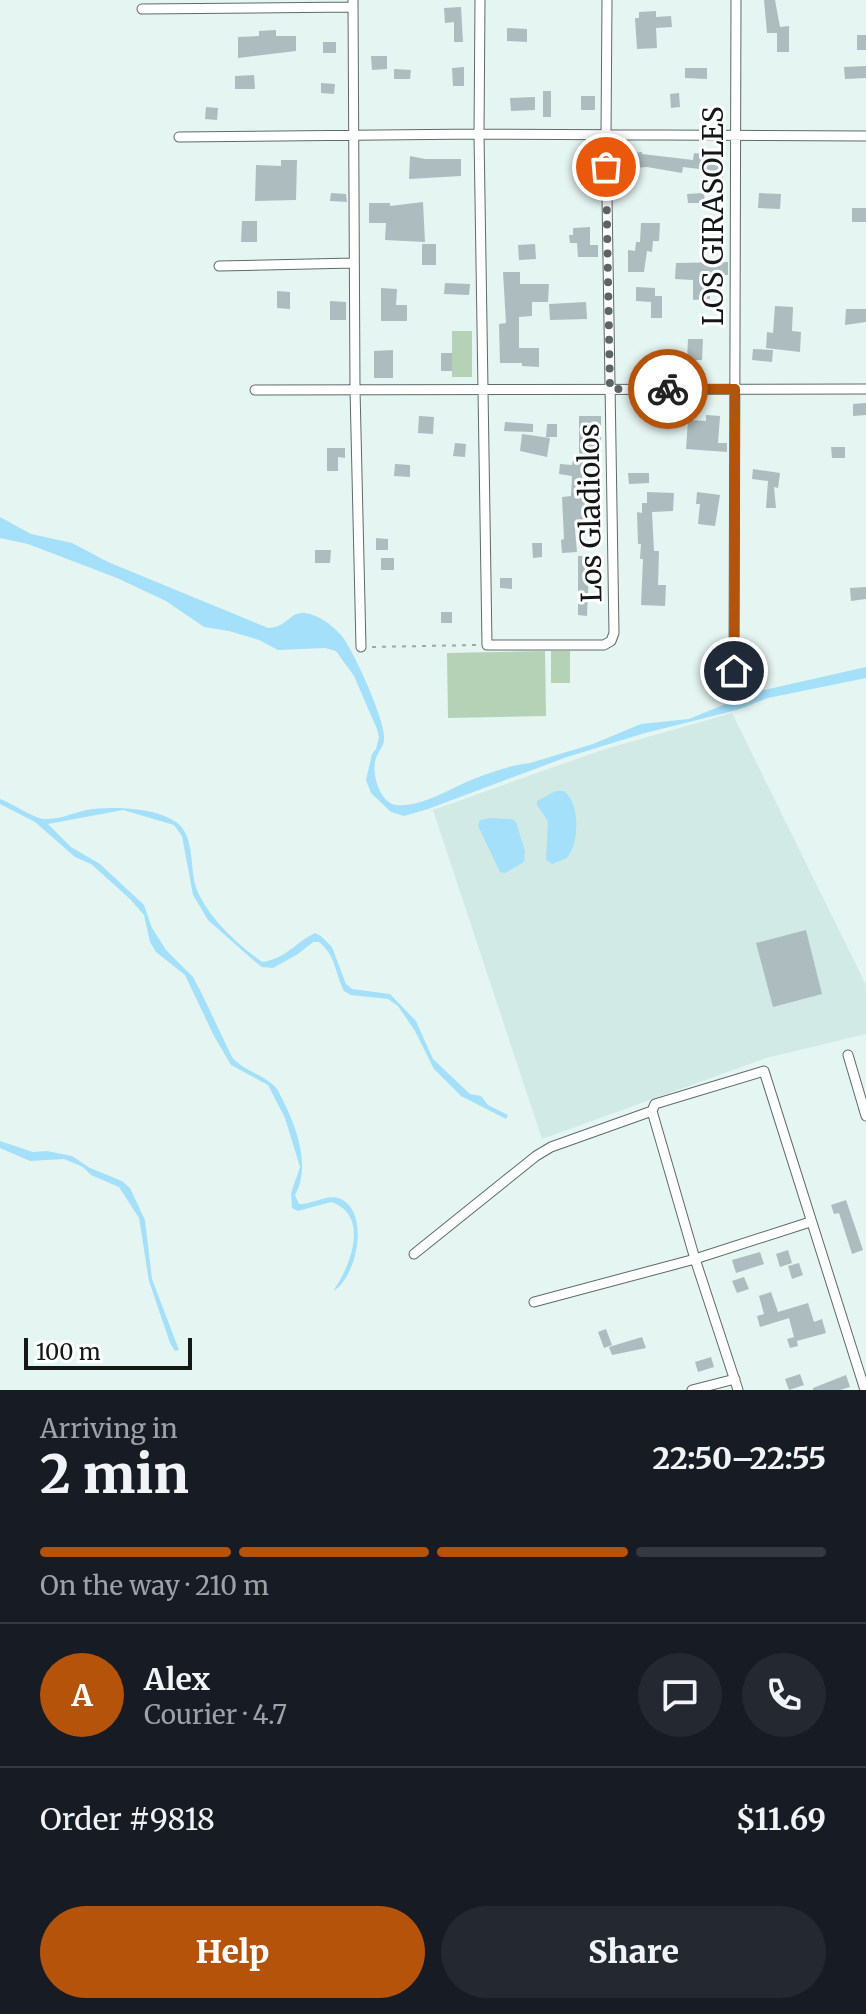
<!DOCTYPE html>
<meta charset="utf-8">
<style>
body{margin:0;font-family:Merriweather,serif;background:#242831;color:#f1f3f6;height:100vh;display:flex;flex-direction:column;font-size:30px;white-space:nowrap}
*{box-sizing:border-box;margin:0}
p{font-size:26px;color:#9ea1a6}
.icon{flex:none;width:44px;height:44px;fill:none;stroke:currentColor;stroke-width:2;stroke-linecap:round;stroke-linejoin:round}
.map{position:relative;height:1390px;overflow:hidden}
.details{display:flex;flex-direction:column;background:#171b24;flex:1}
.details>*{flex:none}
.scale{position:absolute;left:24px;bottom:20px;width:168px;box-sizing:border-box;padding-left:8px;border:4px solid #131817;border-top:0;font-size:22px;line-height:28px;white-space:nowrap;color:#131817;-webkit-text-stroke:6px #fff;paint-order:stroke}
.pin{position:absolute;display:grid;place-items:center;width:68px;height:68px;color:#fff;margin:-34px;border:4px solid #fff;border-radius:50%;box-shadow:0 2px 8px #0007}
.courier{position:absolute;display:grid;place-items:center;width:80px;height:80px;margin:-40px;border:6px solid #b45309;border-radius:50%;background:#fff;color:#222;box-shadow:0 2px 10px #0007}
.summary em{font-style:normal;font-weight:800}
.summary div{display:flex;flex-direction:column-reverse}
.summary{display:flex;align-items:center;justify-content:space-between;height:136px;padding:0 40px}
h1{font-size:52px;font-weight:800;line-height:60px}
.bar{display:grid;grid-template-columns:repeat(4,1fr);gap:12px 8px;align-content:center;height:96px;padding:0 40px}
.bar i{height:10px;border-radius:6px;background:#363941}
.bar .selected{background:#b45309}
.bar p{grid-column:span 4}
.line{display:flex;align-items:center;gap:20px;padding:0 40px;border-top:2px solid #363941}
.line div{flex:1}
.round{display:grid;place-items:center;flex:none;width:84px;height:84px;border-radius:42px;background:#242831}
.button{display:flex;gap:16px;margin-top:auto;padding:16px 40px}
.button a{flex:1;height:92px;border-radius:48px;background:#b45309;color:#fff;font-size:32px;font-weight:800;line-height:92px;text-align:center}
.button a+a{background:#242831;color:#f1f3f6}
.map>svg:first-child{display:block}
</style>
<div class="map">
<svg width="866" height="1390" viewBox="0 0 866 1390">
<rect width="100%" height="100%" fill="#e5f5f2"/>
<!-- built -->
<path fill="#d1eae6" d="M732 713 866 985V1034L766 1058 542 1139 433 810 602 750Z"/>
<!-- green -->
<path fill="#b5d1b6" d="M452 331H472V377H452Z
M545 651 546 716 448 718 447 653Z
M551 651H570V683H551Z"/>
<!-- water -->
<path fill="#a4e0f9" d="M0 517 31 534 72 543 108 562 268 628C287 628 290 611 305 613 319 615 332 625 341 635 353 649 384 718 384 736 385 746 379 749 376 758 371 772 379 802 396 805 419 808 450 789 471 780 489 773 510 765 530 763L593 744 641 724 689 719 755 692 866 667V678L768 698 737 710 645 733 567 757 428 809 404 816 391 812 371 793 366 780 372 754 376 749 379 737 377 729 354 676 336 651 325 648 278 650 259 640 229 631 204 627 166 601 117 578 28 544 0 538Z
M556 791H564C580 803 580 842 567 858L552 864 546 860 548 821 537 805V801Z
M0 799C12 803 33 818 44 819 59 820 73 813 86 810 110 806 155 807 176 822 196 836 189 870 197 890 208 917 238 945 262 962 288 958 294 943 315 933L321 936 332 947 346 984 352 989 390 994 416 1021 433 1059 470 1094 481 1096 488 1105 508 1115 506 1119 461 1096 434 1069 415 1031 398 1006 388 999 351 995 344 991C335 974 336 955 319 942H313L298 954 273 968 262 967 253 960 208 920 193 895 182 836 174 825 123 810 48 824 71 847 100 864 144 905 152 928 166 950 193 977 201 992 232 1057C244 1072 265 1074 277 1089 293 1118 313 1164 295 1195L299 1204C312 1205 328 1193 341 1199 371 1214 356 1279 333 1291 350 1268 371 1215 331 1202L298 1211 292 1208 291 1193 300 1167 285 1118 268 1085 231 1065 214 1036 185 975 156 952 150 942 144 915 130 899 91 864 75 857 35 822 0 804Z
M491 818 512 819 516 822 525 851 524 862 505 873 500 872 478 826 480 820Z
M0 1141 33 1152 47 1151 72 1156 90 1168 122 1181 130 1188 145 1220 152 1279 179 1350 175 1351 170 1343 149 1281 139 1218 119 1187 91 1175 83 1167 64 1159 30 1161 0 1148Z"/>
<!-- building -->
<path fill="#adbcbe" d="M764 0H775L780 27 789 26V52H777V33H767Z
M461 7 463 42H454V22L445 23 444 8Z
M656 11V17L671 16 672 27 656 28 657 48 637 49 635 18H639V12Z
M507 28 527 29V42L507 41Z
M276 30V36H296V51L238 58V37L259 36V31Z
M857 35H866V50H857Z
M323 42H336V53H323Z
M371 56H387V69L372 70Z
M866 66V78L845 79 844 67Z
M464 67V86H453L452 68Z
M685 68H707V79L685 78Z
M394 69 411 70 410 79H394Z
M254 75 255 89H235V76Z
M321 83 335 84 334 94 321 93Z
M543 91H551V117H543Z
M679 93 680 107 671 108 670 94Z
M581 96H595V110H581Z
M535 97V110L511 111 510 98Z
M206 107 218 108 217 120 205 119Z
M642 152V154L693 160 694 153 703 154 702 161 722 160 723 179H707V170L683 167 682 173 647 167 633 168 632 153Z
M410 156 425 159H461V176L409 179Z
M281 160H297L296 200 255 201 256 165 281 166Z
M331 193 346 194 347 202 330 201Z
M704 193 705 203H688L687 194Z
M759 193 781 194 780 209 758 208Z
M423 202 425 242 385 240 386 223H369V203H390V206Z
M852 208H866V222H852Z
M242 221H257V242H241Z
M641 223H660L659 241H653L652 252 647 251 644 272H628V250L635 251 636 242H640Z
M590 227V245H598V257H578L577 243H570L569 235H573V228Z
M422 244H436V265H422Z
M535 244 536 259 519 260 518 245Z
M728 262V275H709L710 299 693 300V280L675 279 676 263Z
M503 272H520V284H549L548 302H532V316L519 317V348H539V367L522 366V363H500L499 324 506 323Z
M445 283 470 284 469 295 444 294Z
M636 287 655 288V296H662V318H651V302L636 301Z
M381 288 397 289 396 305H407V321H381Z
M277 291 290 292V309L277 308Z
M330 301 346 302V320H330Z
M586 302 587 319 550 320 549 304Z
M775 306 793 307 792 331 801 332 800 352 766 348 767 332 773 333Z
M846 309H866V322L845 325Z
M688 339H703L702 360H687Z
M753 349 773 350 772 362 752 360Z
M393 350V378H374V351Z
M441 353H452V371H441Z
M866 403V415L853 416V404Z
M706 415 720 416 718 443H727V452L686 449 688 420 706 421Z
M419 416 434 417 433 434 418 433Z
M579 416H601V456H579Z
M505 422 533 424V432L504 431Z
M547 424H557V437H546Z
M522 434 550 438 547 457 520 451Z
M455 443 466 444 465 457 453 456Z
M831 447H845V458H832Z
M327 448H345V458L338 457V471H327Z
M573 460 583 461 581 496H587L591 529 575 530 577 552 562 553 561 540 564 539 562 497 571 496 572 476 559 474 560 464 572 465Z
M395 464 410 465V477L394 476Z
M753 469 780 473 778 488 774 487 776 508H766L768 481 752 479Z
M628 473H649V483L629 484Z
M647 492 674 493 673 511 652 512 654 551H659L658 585H666L665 606 641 605 643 559H640L641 544H638L637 512 642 513V503H647Z
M697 492 720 495 715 526 698 524 700 504H696Z
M376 538 388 539V550H376Z
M532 543H542V557L533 558Z
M315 550H331L330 563H315Z
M578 556H600V570H589L587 616 578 615Z
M381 558H394V570H381Z
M500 578H512V589L500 588Z
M866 587V599L851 601 850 588Z
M441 612H452V623H441Z
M806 930 822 994 773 1007 756 943Z
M846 1200 863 1250 852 1254 839 1213 834 1214 831 1205Z
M788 1250 792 1263 780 1267 776 1254Z
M760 1252 764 1264 736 1273 732 1260Z
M799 1263 803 1275 792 1279 788 1266Z
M744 1277 749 1289 737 1293 732 1281Z
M771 1292 778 1312 808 1303 814 1322 822 1319 826 1333 797 1341 798 1346 790 1348 787 1339 794 1337 789 1318 760 1327 757 1316 764 1314 759 1296Z
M606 1329 612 1345 604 1348 598 1332Z
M642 1337 646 1348 612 1355 609 1347Z
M711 1357 714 1367 698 1372 695 1362Z
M800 1374 804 1385 789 1390 785 1379Z
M846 1375 850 1387 840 1390H813V1388Z"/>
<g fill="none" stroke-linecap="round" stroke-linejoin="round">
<defs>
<path id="minor" d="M353 0 355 389 361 647
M480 0 479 134 487 645H604L611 641 614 633 606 135 607 0
M142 9 353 7
M179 137 479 134 866 136
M219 266 354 263
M255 390 866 389
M734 671 736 0
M848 1055 866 1116
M414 1254 536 1156 551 1147 652 1111
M534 1302 695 1259 810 1222
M692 1390 735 1379
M738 1390 695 1259 652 1111 655 1104 764 1071 865 1390"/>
</defs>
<!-- minor casing -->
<use href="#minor" stroke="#5e6b69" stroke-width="11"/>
<!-- path -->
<path stroke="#9da9a7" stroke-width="2" stroke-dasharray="4 6" stroke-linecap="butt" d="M372 647 477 645"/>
<!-- minor -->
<use href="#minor" stroke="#fff" stroke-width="9"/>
</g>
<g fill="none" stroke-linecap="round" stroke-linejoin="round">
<!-- done -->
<path stroke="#5c6564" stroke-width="8" stroke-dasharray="0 14.4" d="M606 167 610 389H668"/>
<!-- route -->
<path stroke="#b45309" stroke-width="10" d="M668 389H735L734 671"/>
</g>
<g text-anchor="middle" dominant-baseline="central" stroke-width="6" stroke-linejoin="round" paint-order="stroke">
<!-- street labels -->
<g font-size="28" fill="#131817" stroke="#fff">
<text transform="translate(713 216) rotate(-90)">LOS GIRASOLES</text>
<text transform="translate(590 513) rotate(-91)">Los Gladiolos</text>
</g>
</g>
</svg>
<div class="scale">100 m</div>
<div class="pin" style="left:606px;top:167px;background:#ea580c"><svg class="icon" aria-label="bag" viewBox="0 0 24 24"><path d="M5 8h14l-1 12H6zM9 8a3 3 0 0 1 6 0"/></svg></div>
<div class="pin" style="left:734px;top:671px;background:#1f2937"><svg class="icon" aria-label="home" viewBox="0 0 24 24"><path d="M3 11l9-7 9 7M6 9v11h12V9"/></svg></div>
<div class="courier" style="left:668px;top:389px"><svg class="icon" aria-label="bike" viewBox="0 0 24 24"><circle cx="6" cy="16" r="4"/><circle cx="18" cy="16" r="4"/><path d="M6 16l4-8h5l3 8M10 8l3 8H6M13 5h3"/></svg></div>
</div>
<section class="details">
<div class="summary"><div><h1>2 min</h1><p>Arriving in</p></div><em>22:50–22:55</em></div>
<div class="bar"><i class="selected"></i><i class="selected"></i><i class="selected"></i><i></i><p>On the way · 210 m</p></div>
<div class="line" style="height:144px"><b class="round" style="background:#b45309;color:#fff">A</b><div><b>Alex</b><p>Courier · 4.7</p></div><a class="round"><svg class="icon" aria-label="chat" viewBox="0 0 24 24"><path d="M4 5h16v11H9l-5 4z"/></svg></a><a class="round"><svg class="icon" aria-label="phone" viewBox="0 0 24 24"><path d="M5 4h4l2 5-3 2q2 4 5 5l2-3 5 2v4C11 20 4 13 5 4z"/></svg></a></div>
<div class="line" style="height:104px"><div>Order #9818</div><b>$11.69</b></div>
<div class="button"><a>Help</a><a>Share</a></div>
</section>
